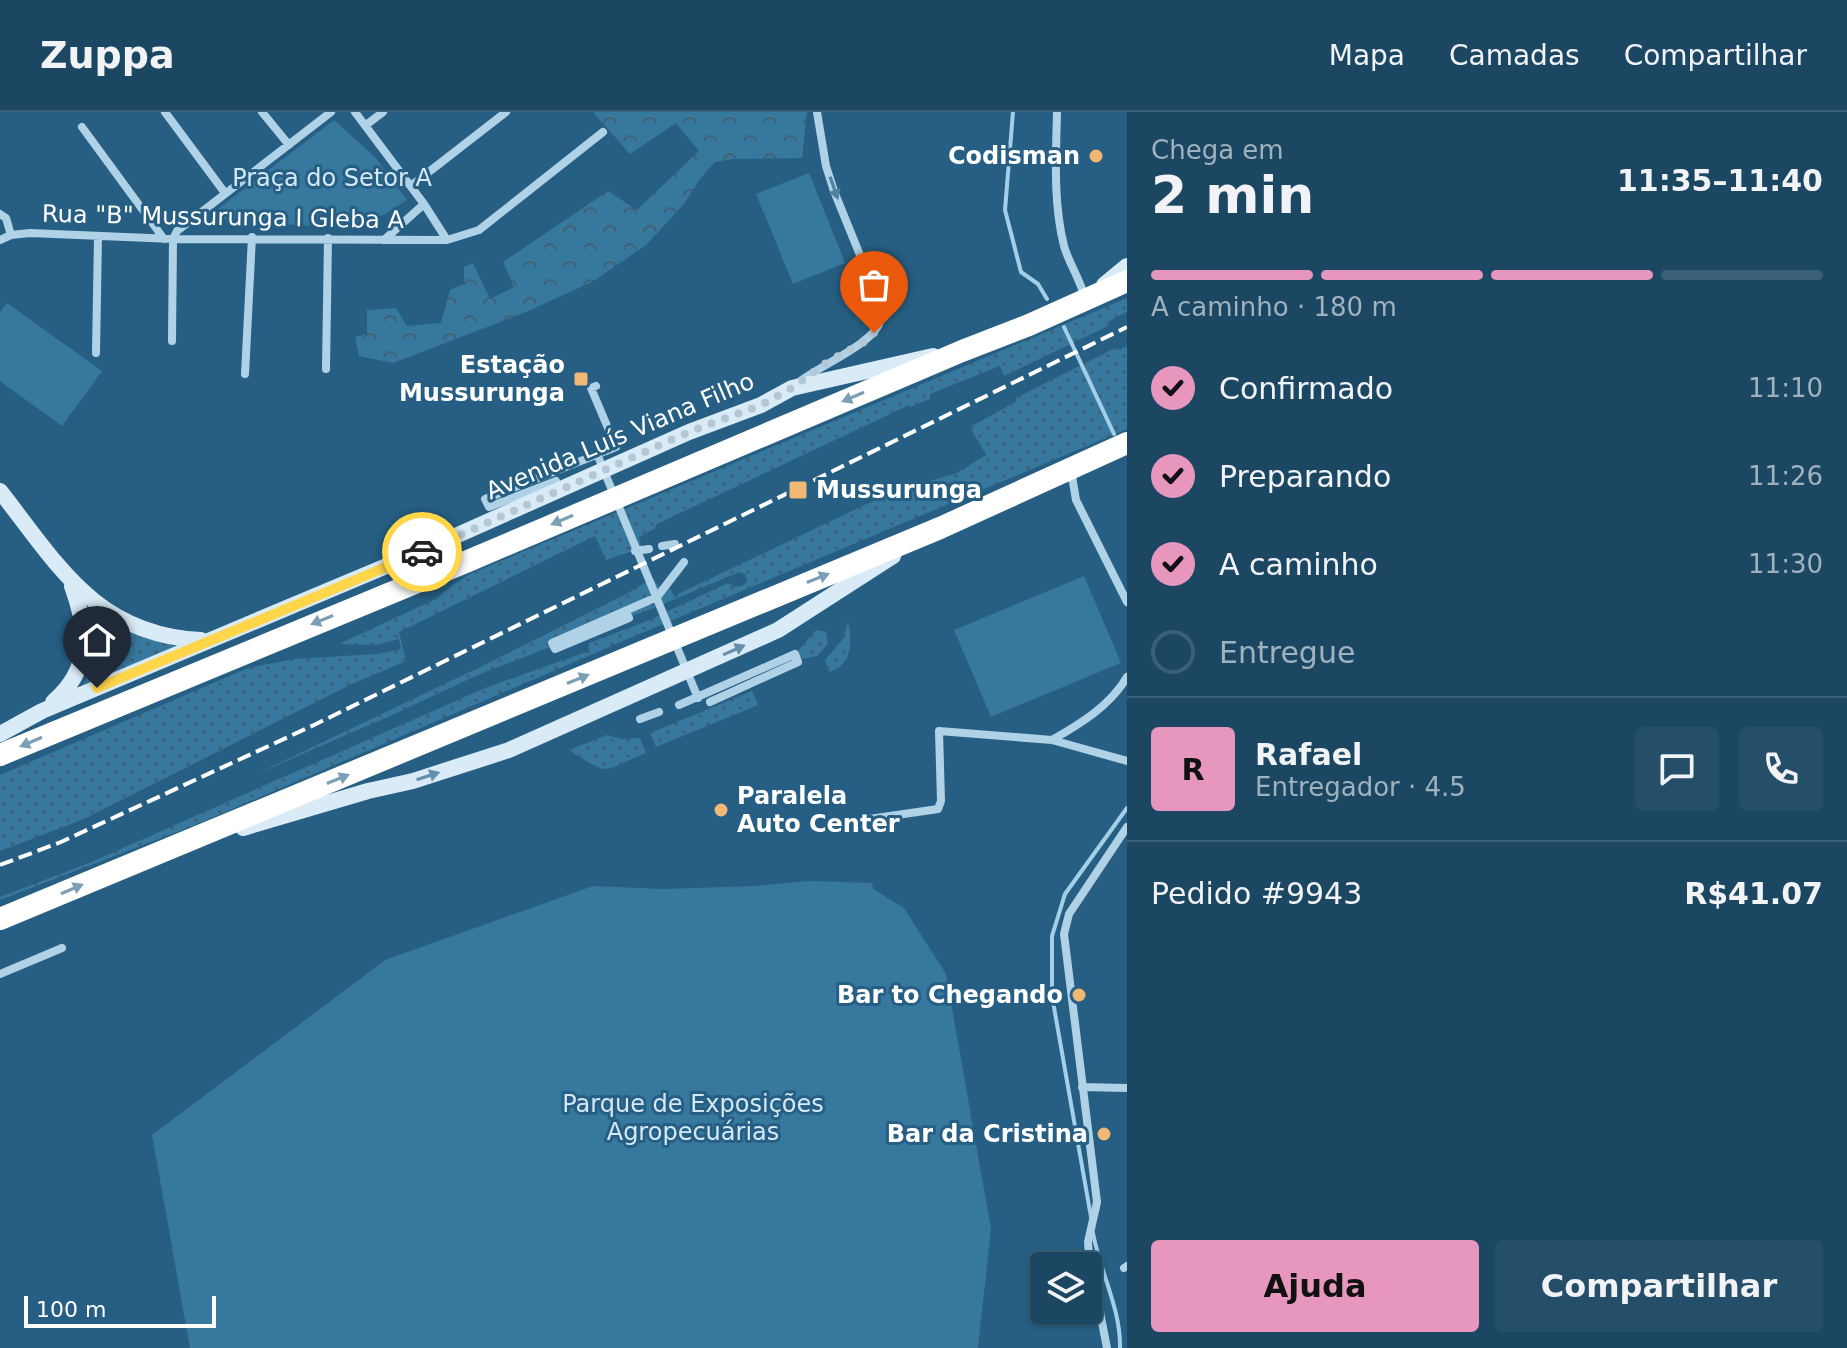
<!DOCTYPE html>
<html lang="pt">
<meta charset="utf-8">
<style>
body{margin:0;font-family:"DejaVu Sans",sans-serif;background:#254e68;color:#f1f3f6;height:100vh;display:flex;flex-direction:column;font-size:30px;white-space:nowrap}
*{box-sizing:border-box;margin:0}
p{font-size:26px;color:#a0b2be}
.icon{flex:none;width:44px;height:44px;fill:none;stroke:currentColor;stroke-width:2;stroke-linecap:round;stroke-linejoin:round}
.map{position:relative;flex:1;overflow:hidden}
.side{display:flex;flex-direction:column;background:#1c4762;width:720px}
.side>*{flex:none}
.controls{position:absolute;left:1030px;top:1140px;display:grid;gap:16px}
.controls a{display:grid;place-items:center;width:72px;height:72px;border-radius:8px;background:#1c4762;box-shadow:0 2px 6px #0004,0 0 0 2px #3a5f77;font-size:40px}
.scale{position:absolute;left:24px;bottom:20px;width:192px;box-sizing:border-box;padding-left:8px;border:4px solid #fff;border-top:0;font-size:22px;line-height:28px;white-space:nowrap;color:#fff;-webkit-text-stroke:6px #265f83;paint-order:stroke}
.pin{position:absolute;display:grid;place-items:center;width:68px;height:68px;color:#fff;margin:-82px -34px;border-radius:50% 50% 50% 0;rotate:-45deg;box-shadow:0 0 8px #0007}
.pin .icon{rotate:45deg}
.courier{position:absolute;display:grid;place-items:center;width:80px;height:80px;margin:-40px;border:6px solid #ffd54a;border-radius:50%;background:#fff;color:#222;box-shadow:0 2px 10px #0007}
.summary em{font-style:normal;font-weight:800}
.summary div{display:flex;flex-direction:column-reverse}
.summary{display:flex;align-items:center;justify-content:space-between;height:136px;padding:0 24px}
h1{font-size:52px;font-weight:800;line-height:60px}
.bar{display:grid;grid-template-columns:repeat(4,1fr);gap:12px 8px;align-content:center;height:96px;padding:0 24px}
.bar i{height:10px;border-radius:6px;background:#3a5f77}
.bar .selected{background:#e797bd}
.bar p{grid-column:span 4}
.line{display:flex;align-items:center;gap:20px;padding:0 24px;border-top:2px solid #3a5f77}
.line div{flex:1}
.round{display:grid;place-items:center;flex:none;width:84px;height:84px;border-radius:8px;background:#254e68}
ol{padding:0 24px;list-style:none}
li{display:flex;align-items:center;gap:24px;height:88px}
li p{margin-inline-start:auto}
li .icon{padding:8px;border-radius:50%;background:#e797bd;color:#111;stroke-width:4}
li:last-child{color:#a0b2be}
li i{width:44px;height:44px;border:4px solid #3a5f77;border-radius:50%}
.cta{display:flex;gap:16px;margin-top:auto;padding:16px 24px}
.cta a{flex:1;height:92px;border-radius:8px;background:#e797bd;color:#111;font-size:32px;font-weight:800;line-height:92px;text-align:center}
.cta a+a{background:#254e68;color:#f1f3f6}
header{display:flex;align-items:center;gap:48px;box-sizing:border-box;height:112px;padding:0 40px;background:#1c4762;border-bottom:2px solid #3a5f77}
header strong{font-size:38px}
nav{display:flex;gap:44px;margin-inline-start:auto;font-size:28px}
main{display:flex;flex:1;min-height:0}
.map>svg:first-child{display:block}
</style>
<header>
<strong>Zuppa</strong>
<nav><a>Mapa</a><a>Camadas</a><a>Compartilhar</a></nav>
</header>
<main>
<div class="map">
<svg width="1127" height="1236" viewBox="0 0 1127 1236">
<defs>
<pattern id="grass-dots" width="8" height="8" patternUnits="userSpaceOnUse" patternTransform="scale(2)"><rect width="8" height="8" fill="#37789f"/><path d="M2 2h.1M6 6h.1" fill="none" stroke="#436071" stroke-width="1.8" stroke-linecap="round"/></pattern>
<pattern id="forest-crowns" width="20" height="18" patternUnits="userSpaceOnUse" patternTransform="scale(2)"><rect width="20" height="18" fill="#37789f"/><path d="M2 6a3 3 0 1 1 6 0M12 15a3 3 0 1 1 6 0" fill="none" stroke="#436071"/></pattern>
</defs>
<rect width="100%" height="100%" fill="#265f83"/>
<!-- grass -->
<path fill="url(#grass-dots)" d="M1127 186V200L1109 209 1108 214 1004 264 1000 254 930 282V287L910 295 909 293 657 412 654 417 639 425 642 436 606 448 595 424 399 520 406 549 352 572 84 707 0 739V663L248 556 294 547 377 542 401 537 399 527 376 533 339 532 436 487 454 472 470 462Z
M1127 234V317L630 526 195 713 0 788V785L89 751 485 576 589 539V531L647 509 728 471 734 475 743 474 747 469 746 463 739 460 661 493 480 562 390 604 254 663 478 556 628 481 653 466 662 479 670 476 674 484 892 380 957 361 986 343 970 315 1017 289 1016 286 1117 235 1119 238Z
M93 499 148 525 178 535 82 573C100 550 96 526 93 499Z
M848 510C853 530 852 553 829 560L825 548 843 527Z
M816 518 826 520 828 532 817 544 802 547 797 540Z
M752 579 758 593 656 635 650 621Z
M607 623 622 627 640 626 646 641C601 658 614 667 569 638Z"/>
<!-- forest -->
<path fill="url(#forest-crowns)" d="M593 0H807L802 46 732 47 715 50 700 67 683 93 646 133 592 170 526 200 393 251 359 244 355 225 367 222V198L396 196 407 214 441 211 450 178 464 172V155L473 151 490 187 514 175 503 150 608 79 637 98 699 39 676 11 630 42Z"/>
<!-- green -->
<path fill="#37789f" d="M334 8 376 46 407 88 373 109 319 114 233 110 210 103Z
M809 61 845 151 793 172 756 82Z
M7 191 102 259 62 314 0 269V200Z
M1084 464 1121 551 991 605 954 518Z
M809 769 872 771 873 777 904 796 946 862 991 1117 978 1236H190L152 1023 385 848 593 774 663 777 754 774Z"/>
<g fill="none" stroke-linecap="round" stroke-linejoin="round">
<!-- stream -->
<path stroke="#a4cfe8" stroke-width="4" d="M1013 0 1005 98 1021 160 1038 172 1047 187
M1064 215 1114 322
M1091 1105 1052 884V824L1065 782 1127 696
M1093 1121C1100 1160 1121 1197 1120 1236"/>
<!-- street -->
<path stroke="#b0d2e7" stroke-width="8" d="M165 0 225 81
M262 0 289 33
M355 0 424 92 384 128
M1057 0C1056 44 1053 90 1064 134 1069 152 1081 168 1085 187
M366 13 383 0
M82 15 164 127
M412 73 506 0
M424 92 447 128
M0 102 6 106 11 123
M0 128 11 123 30 121 173 127 447 128 479 118 603 20
M172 229 173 127 177 119 331 0
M96 241 98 124
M326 257 328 126
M245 262 252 125
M799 270C819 254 875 231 880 209 881 203 880 196 879 190L834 79 826 54 817 0
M597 342 698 586
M1071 358 1076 388 1127 490
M556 369 489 395 485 387 616 335 591 276 596 274
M662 434 675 432
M635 439 649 437
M579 523 627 502 629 506 555 537 552 531 657 485 684 450
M679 593 795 542 798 550 710 590
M640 607 659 600
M1052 628C1080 612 1110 594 1127 565
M842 711 938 697 941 689 939 619 1052 628 1127 649
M0 862 62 836
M1082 975 1127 976
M1124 1156 1127 1154
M1107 1236 1089 1144 1088 1130 1097 1090 1064 822 1069 802 1127 715"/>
<!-- secondary -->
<path stroke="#d9ebf6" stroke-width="16" d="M1104 173 1127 154
M0 379C58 453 96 523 201 528
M53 590C92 557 88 518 72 474
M0 622 42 599 415 442 689 320 761 293 792 276 933 244
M243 716 368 679 413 669 509 638 778 518 893 444"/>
<!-- highway -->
<path stroke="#fff" stroke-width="22" d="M0 643 468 449 962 239 1029 213 1127 169
M0 807 940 416 1127 331"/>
<!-- rail -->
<path stroke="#fff" stroke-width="4" stroke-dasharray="14 6" stroke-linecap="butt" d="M0 753 61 730 314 613 1127 215"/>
</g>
<!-- one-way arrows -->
<defs><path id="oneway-solid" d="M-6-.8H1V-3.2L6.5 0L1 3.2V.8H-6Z" transform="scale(2)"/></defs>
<use fill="#4f82a1" href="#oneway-solid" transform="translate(834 76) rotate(71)"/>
<g fill="#7d9fb5">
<use href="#oneway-solid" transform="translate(853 285) rotate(157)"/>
<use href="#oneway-solid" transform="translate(562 408) rotate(157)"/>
<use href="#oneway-solid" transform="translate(818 466) rotate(-22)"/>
<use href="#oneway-solid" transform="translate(322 508) rotate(158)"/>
<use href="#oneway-solid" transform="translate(578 567) rotate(-22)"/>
<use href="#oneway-solid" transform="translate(31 630) rotate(157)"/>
<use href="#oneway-solid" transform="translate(338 667) rotate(-22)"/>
<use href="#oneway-solid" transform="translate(72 777) rotate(-23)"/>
</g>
<g fill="#6590ab">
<use href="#oneway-solid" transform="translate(734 538) rotate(-24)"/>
<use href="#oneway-solid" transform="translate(428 664) rotate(-18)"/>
</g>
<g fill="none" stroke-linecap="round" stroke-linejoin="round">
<!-- done -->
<path stroke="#b3c7d4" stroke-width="8" stroke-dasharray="0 14.4" d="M422 440 689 320 761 293 792 276 829 249 866 229 874 221"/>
<!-- route -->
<path stroke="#ffd54a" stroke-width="10" d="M97 576 422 440"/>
</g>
<!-- markers -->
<g fill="#f0b775" stroke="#265f83" stroke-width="3">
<circle cx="1096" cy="44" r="8"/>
<rect x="573" y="259" width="16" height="16" rx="4"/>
<rect x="788" y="368" width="20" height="20" rx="4"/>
<circle cx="721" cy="698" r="8"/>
<circle cx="1079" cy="883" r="8"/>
<circle cx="1104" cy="1022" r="8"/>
</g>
<g text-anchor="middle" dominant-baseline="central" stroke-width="6" stroke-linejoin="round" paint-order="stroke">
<!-- poi labels -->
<g font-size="24" font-weight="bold" fill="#fff" stroke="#265f83" text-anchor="end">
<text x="1080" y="44">Codisman</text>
<text x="565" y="253">Estação<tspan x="565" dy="28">Mussurunga</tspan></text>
<text x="816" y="378" text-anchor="start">Mussurunga</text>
<text x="737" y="684" text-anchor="start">Paralela<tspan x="737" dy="28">Auto Center</tspan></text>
<text x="1063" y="883">Bar to Chegando</text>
<text x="1088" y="1022">Bar da Cristina</text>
</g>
<!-- park labels -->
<g font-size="24" fill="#d3e9f6" stroke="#265f83">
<text x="332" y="66">Praça do Setor A</text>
<text x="693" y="992">Parque de Exposições<tspan x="693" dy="28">Agropecuárias</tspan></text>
</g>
<!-- street labels -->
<g font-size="24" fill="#fff" stroke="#265f83">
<text transform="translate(223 105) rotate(1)">Rua "B" Mussurunga I Gleba A</text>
<text transform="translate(620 324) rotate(-23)">Avenida Luís Viana Filho</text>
</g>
</g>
</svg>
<div class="controls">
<a><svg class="icon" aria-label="layers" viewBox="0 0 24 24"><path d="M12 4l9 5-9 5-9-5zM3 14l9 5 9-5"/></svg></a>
</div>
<div class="scale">100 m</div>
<div class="pin" style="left:874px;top:221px;background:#ea580c"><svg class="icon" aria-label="bag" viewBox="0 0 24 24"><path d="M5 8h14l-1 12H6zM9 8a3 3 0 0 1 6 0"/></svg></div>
<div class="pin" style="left:97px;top:576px;background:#1f2937"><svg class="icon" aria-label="home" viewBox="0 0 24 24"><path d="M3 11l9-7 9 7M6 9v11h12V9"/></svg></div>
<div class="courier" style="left:422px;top:440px"><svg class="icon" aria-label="car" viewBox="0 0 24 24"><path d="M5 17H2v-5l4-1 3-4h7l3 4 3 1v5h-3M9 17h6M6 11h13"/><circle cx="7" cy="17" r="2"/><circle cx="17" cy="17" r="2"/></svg></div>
</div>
<section class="side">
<div class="summary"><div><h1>2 min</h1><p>Chega em</p></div><em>11:35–11:40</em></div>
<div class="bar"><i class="selected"></i><i class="selected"></i><i class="selected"></i><i></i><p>A caminho · 180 m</p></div>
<ol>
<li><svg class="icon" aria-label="check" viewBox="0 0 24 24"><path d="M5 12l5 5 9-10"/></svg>Confirmado<p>11:10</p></li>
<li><svg class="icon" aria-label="check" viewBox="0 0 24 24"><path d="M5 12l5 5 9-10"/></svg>Preparando<p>11:26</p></li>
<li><svg class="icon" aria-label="check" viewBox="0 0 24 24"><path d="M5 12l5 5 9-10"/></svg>A caminho<p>11:30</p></li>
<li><i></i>Entregue</li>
</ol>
<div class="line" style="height:144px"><b class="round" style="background:#e797bd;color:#111">R</b><div><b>Rafael</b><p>Entregador · 4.5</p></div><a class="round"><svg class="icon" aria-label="chat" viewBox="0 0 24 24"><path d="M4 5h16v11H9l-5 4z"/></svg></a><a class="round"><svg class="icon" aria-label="phone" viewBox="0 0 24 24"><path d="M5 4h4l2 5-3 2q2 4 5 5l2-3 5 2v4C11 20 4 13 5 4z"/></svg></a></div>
<div class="line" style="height:104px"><div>Pedido #9943</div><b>R$41.07</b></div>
<div class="cta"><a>Ajuda</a><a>Compartilhar</a></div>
</section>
</main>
